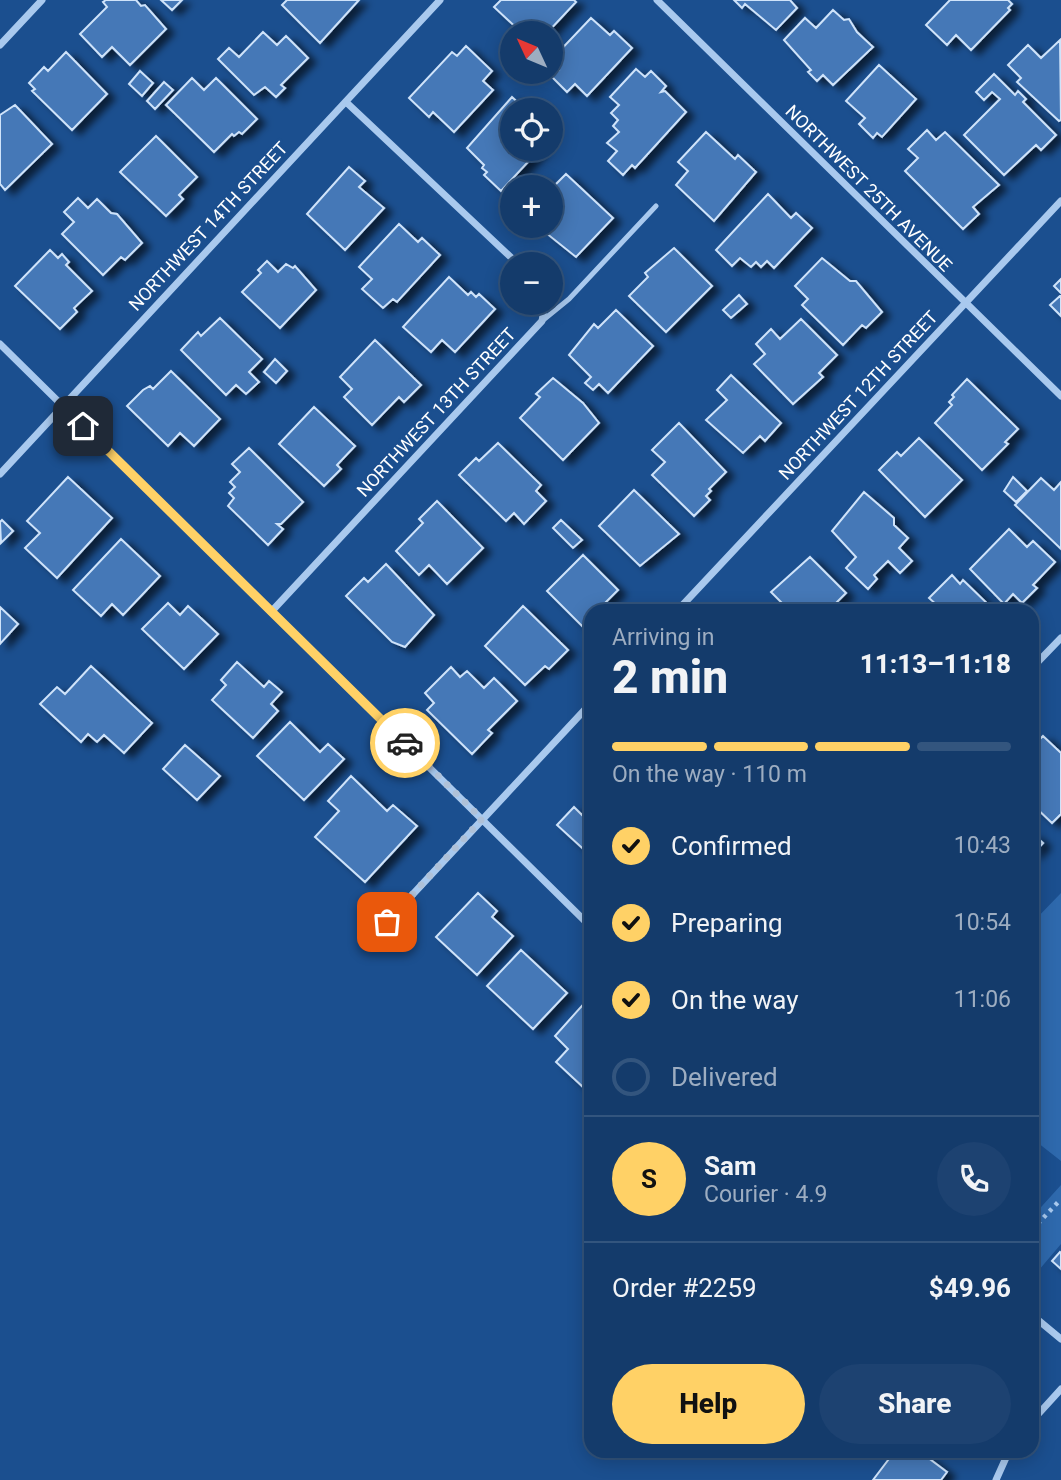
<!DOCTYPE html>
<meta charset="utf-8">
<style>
body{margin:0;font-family:Roboto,sans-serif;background:#1d4271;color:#f1f3f6;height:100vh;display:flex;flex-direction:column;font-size:26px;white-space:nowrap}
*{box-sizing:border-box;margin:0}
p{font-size:23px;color:#9dadc1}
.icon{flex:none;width:38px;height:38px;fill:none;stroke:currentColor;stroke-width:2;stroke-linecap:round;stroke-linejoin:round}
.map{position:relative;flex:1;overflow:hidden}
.details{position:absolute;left:584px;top:604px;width:455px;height:854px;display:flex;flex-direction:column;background:#143b6b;border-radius:21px;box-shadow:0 4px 18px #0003,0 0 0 2px #33557e}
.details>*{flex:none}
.needle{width:46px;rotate:314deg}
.controls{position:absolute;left:500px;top:21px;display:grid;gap:14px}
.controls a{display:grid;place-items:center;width:63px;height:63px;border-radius:50%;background:#143b6b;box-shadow:0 4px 18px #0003,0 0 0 2px #33557e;font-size:35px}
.pin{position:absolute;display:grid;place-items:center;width:60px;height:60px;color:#fff;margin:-30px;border-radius:14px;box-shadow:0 4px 10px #0006}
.courier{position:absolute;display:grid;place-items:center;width:70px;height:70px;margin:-35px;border:5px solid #ffd166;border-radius:50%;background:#fff;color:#222;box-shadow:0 2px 9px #0007}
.summary em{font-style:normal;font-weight:800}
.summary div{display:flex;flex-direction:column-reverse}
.summary{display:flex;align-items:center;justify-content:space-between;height:119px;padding:0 28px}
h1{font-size:46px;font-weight:800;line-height:52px}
.bar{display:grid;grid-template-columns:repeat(4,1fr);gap:10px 7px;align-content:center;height:84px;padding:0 28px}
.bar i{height:9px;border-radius:5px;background:#33557e}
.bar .current{background:#ffd166}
.bar p{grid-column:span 4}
.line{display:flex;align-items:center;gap:18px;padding:0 28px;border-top:2px solid #33557e}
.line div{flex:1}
.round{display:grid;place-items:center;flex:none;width:74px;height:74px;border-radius:37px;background:#1d4271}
ol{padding:0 28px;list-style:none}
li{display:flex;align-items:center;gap:21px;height:77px}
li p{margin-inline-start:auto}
li .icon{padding:7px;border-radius:50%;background:#ffd166;color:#111;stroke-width:4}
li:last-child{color:#9dadc1}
li i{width:38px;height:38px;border:4px solid #33557e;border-radius:50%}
.primary-button{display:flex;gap:14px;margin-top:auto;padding:14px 28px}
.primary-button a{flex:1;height:80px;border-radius:42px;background:#ffd166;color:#111;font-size:28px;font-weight:800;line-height:80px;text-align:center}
.primary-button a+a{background:#1d4271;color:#f1f3f6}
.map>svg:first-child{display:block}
</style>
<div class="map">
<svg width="1061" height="1480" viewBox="0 0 1061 1480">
<defs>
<filter id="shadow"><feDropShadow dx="8" dy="4.5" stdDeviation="3.5" flood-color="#0009"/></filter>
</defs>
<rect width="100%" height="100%" fill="#1b4f8f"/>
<!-- green -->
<path fill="#2e69ad" d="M1061 893V1161L1033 1139 1032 923Z
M1061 1185V1244L1033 1277V1216Z"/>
<!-- building -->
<path fill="#4478b7" stroke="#cfe3fa" stroke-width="2" filter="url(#shadow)" d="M106 0H136L141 6 145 5 166 29 130 65 112 47 102 57 80 34 107 7 103 2Z
M161 0H182L172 10Z
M287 0H359L320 43 282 5Z
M501 0H574L576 2 547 33H522L494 7Z
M734 0H790L797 8 776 30 745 4 742 8Z
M950 0H1008L1012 4 1008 8 1010 10 971 50 956 35 947 45 926 25Z
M833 10 844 20 849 19 857 32 873 47 833 85 823 75 817 81 808 72 811 70 784 40 805 18 816 28Z
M591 18 610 35 614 31 632 48 587 96 575 84 567 92 552 77 559 70 551 60Z
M263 32 277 45 286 36 308 58 281 85 285 88 276 97 265 87 254 95 218 59 229 48 239 57Z
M1060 40 1061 120 1059 121 1017 82 1021 78 1008 65 1028 45 1041 58Z
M466 46 492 71 483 81 493 90 454 132 433 112 429 117 409 98 452 52 457 56Z
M66 52 107 94 72 130 32 91 35 89 29 83 44 67 48 71Z
M879 65 916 99 882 137 877 133 873 138 859 124 865 118 846 101Z
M636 69 645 77 651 71 666 86 661 92 665 91 686 112 635 168 632 165 623 175 608 161 617 151 607 143 619 132 613 126 618 120 611 113 619 105 610 97Z
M140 71 153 83 142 96 129 84Z
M994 74 1015 95 1018 91 1026 99 1023 102 1056 135 1041 150 1036 145 1004 175 964 135 1000 99 992 92 984 100 976 92Z
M192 78 204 90 216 78 257 119 242 134 239 132 234 136 232 134 214 152 166 105Z
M164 82 173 90 155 109 147 101Z
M512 97 526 110H513V149H540L501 191 484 175 487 172 482 168 484 165 467 148Z
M15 105 52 144 5 190 0 184V115Z
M927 130 936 140 945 132 999 185 973 207 979 214 963 229 905 171 918 158 908 149Z
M706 132 735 159 738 155 756 172 714 221 676 185 688 171 678 162Z
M156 136 197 177 179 195 183 199 166 216 120 172Z
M349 167 365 181 359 187 384 208 345 250 307 214Z
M566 174 613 218 576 257 546 233 550 229 546 226H551V187H535L543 179 552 188Z
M768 194 791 218 796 213 812 228 774 268 767 261 761 267 756 262 751 267 740 258 732 266 716 250Z
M78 198 88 208 97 199 111 213 117 214 142 243 125 260 121 257 103 275 62 234 74 222 64 212Z
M399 224 418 242 422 238 440 255 397 302 393 299 383 308 362 289 372 279 359 267Z
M674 248 712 286 666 332 629 296 648 277 645 273Z
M50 250 58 258 62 254 69 262 66 265 92 291 74 308 77 312 60 329 15 286Z
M822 258 850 281H856L882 312 866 328 862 325 843 345 802 305 808 299 795 286Z
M267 261 278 272 286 264 293 268 295 266 316 290 280 328 242 292 261 273 258 270Z
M449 277 468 295 471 292 476 297 479 294 495 309 455 352 442 340 431 352 403 327Z
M1061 279V293L1054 286Z
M739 295 747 304 731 318 723 310Z
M1061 295V316L1050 305Z
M616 310 653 346 608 393 599 384 593 390 585 383 591 377 569 355 594 324 598 328Z
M220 318 262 359 249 372 259 382 246 394 236 385 226 395 181 350 198 332 201 336Z
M801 319 837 355 819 373 823 377 793 404 754 364 765 354 756 344 771 329 780 339Z
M375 340 421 385 404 402 399 397 372 425 344 397 352 389 340 377Z
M275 359 287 371 276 383 264 372Z
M171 371 220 419 194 446 180 433 168 446 127 406 143 390 150 386 153 389Z
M731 375 781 423 765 441 760 436 743 453 706 420 727 400 717 390Z
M553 378 583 403 599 423 563 460 520 418 540 397 536 394Z
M967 379 1018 429 1005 442 1008 444 982 470 935 423 952 405 949 402 954 397 952 395Z
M314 407 355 446 337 465 341 469 324 486 279 444Z
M679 423 726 472 709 489 711 491 706 496 710 500 694 516 652 475 665 462 652 450Z
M919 438 962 480 925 517 879 470 897 452 901 456Z
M498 443 541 485 536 491 546 501 524 524 514 513 506 521 459 475 476 458 479 461Z
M249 448 303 502 281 524H277L283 529 268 545 228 506 234 498 229 493 235 487 230 482 240 472 232 464Z
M68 477 112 518 57 578 25 548 40 533 27 521Z
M1013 477 1027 491 1016 502 1004 491Z
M1041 478 1054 490 1061 482V549L1015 505Z
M634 490 679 534 640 566 599 526Z
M864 492 894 518V525L908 538 899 548 912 561 900 573 888 561 874 575 877 579 868 589 846 568 856 557 832 531Z
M437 501 483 548 447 584 429 565 419 575 396 551 423 523 419 519Z
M2 520 13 531 1 543 0 522Z
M561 520 582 540 573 548 553 528Z
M1009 529 1027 547 1033 541 1055 562 1033 585 1037 588 1022 603 1013 594 1004 604 970 569Z
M121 539 160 576 123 615 112 604 101 616 73 590Z
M583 555 618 590 599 609 601 611H592V625L586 630 547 591Z
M810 557 846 593 831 608 834 611H780L785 606 771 592Z
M386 564 434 615 405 647 392 642 346 596 364 578 368 582Z
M952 575 960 584 963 580 995 611H933L938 606 929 598Z
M168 603 180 615 188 606 218 634 184 669 142 629Z
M523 606 568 650 549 669 545 666 525 685 485 646Z
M0 607 18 624 0 644Z
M237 662 264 687 269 681 282 692 271 704 278 711 253 738 212 700 226 685 221 680Z
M91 666 152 723 124 753 104 735 97 742 88 734 81 742 40 704 57 687 65 694Z
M451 667 460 677 467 671 484 688 494 678 517 701 488 730 492 733 472 754 427 710 434 703 425 693Z
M290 722 320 752 328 744 344 759 304 800 257 756Z
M1043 736 1061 753V814L1052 823 1032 804V747Z
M185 745 220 776 197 800 163 769Z
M351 776 387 811 393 805 417 826 365 882 315 837 339 811 328 801Z
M592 805V857L557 825 574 807 582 815Z
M1032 833 1043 843 1032 855Z
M478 893 497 911 492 917 513 936 477 975 436 937Z
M521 950 567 993 533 1029 487 986Z
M588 999 592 1002V1080L584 1088 556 1062 568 1049 555 1036Z
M1060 1252 1061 1253V1269L1052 1261Z
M895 1451H919L947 1472 941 1480H873Z"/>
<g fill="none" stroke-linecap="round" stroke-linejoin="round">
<!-- path -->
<path stroke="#a9c9ee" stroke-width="4.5" stroke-dasharray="3.5 5" stroke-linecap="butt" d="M1032 1230 1061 1199"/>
<!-- service -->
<path stroke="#a9c9ee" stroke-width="5" d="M542 321 569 299 656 206"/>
<!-- minor -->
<path stroke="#a9c9ee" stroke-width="7" d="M657 0 1061 396
M0 45 42 0
M346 102 518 264
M0 344 592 928
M0 474 440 0
M677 611 1061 201
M271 612 542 321 545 303
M1032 668 1061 638
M387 922 592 702
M1032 1315 1061 1339
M1032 1421 1061 1389
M996 1480 1009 1451"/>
</g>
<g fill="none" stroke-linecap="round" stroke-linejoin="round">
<!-- done -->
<path stroke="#afc1d8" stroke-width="7" stroke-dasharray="0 12.6" d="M387 922 482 819 405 743"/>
<!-- route -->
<path stroke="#ffd166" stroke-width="9" d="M83 426 405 743"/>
</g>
<g text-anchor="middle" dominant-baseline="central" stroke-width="5" stroke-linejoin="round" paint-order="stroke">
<!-- street labels -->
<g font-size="18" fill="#fff" stroke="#1b4f8f">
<text transform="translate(869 188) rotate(45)">NORTHWEST 25TH AVENUE</text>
<text transform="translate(208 226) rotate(-47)">NORTHWEST 14TH STREET</text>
<text transform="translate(858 395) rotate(-47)">NORTHWEST 12TH STREET</text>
<text transform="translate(436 412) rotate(-47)">NORTHWEST 13TH STREET</text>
</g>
</g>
</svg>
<div class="controls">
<a><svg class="needle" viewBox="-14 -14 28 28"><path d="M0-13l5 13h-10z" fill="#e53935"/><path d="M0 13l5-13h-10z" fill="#9dadc1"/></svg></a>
<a><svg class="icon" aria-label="locate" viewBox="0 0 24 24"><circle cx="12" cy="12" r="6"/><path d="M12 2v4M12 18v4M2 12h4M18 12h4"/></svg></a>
<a>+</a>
<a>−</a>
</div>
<div class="pin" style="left:387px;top:922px;background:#ea580c"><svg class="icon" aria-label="bag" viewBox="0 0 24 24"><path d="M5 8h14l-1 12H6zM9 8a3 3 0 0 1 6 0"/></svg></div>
<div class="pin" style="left:83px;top:426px;background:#1f2937"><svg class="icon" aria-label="home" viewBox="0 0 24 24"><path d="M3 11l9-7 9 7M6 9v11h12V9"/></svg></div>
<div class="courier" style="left:405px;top:743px"><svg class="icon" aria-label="car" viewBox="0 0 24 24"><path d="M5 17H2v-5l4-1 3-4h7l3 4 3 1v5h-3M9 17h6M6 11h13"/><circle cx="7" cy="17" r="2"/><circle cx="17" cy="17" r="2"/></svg></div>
<section class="details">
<div class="summary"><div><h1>2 min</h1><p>Arriving in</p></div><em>11:13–11:18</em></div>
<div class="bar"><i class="current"></i><i class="current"></i><i class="current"></i><i></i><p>On the way · 110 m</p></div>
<ol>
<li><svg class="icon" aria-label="check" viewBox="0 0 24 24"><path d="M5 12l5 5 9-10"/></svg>Confirmed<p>10:43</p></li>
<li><svg class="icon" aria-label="check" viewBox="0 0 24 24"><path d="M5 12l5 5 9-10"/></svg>Preparing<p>10:54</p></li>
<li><svg class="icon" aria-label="check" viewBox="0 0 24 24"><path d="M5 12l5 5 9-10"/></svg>On the way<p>11:06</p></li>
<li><i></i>Delivered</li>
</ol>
<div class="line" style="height:126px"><b class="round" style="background:#ffd166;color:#111">S</b><div><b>Sam</b><p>Courier · 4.9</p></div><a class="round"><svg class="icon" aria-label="phone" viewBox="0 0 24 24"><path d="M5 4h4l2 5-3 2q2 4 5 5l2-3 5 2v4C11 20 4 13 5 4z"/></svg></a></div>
<div class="line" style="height:91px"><div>Order #2259</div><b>$49.96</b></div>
<div class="primary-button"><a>Help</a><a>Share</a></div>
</section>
</div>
